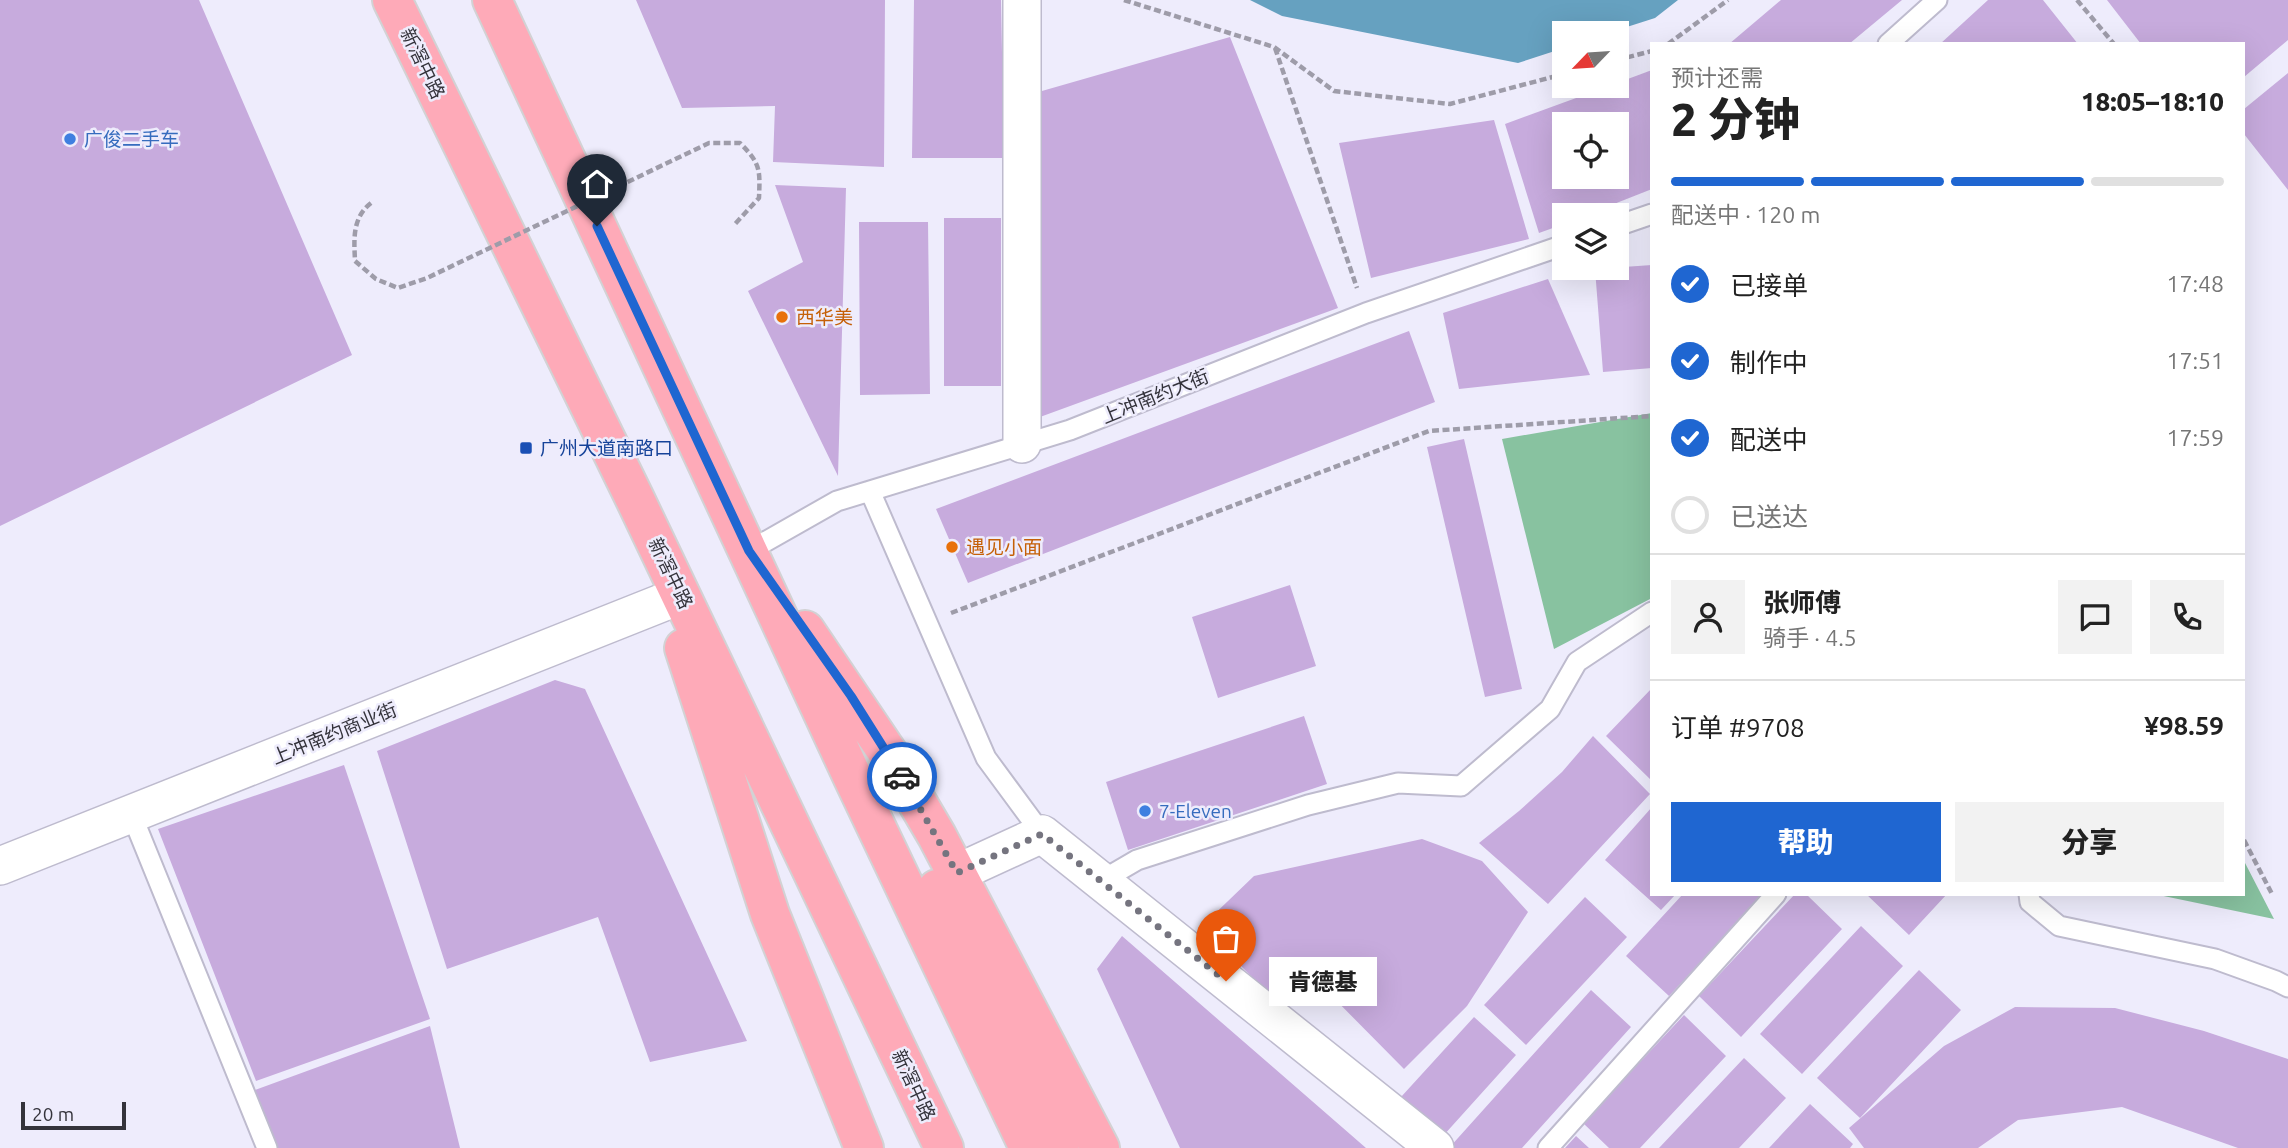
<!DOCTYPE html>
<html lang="zh">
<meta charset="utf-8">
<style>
body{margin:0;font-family:Ubuntu,"Noto Sans SC",sans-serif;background:#f2f2f2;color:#222;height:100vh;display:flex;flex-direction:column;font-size:26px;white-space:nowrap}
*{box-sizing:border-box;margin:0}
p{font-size:23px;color:#767676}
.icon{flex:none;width:38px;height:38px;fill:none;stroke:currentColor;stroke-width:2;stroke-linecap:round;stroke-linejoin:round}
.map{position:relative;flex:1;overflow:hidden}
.drawer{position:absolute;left:1650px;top:42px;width:595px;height:854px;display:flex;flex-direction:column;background:#fff;border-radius:0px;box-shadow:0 7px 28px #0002}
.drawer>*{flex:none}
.needle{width:46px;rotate:245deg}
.fabs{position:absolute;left:1552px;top:21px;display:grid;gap:14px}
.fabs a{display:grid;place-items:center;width:77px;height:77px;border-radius:0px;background:#fff;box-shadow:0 7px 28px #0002;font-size:35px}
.scale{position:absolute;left:21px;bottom:18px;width:105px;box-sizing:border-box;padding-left:7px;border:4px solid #34333b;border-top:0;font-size:19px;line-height:24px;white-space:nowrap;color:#34333b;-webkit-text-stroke:5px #eeecfc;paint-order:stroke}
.pin{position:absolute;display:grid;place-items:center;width:60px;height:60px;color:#fff;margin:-72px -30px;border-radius:50% 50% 50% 0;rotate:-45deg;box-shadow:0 0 7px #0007}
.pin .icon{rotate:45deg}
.courier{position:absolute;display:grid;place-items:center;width:70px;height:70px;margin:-35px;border:5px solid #1f66d1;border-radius:50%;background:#fff;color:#222;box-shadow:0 2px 9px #0007}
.bubble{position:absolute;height:49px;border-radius:0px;background:#fff;box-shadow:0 7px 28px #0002;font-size:23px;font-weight:800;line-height:49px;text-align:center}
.summary em{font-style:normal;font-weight:800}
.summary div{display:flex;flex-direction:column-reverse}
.summary{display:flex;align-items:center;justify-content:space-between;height:119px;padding:0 21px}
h1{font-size:46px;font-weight:800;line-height:52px}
.bar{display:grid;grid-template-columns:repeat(4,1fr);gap:10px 7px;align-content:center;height:84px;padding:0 21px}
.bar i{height:9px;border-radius:5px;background:#e0e0e0}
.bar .on{background:#1f66d1}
.bar p{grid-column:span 4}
.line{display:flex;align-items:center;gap:18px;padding:0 21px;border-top:2px solid #e0e0e0}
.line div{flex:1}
.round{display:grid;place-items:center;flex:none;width:74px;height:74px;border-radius:0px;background:#f2f2f2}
ol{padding:0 21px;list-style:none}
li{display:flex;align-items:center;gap:21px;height:77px}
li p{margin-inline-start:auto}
li .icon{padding:7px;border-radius:50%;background:#1f66d1;color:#fff;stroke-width:4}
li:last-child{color:#767676}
li i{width:38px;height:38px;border:4px solid #e0e0e0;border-radius:50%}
.primary-button{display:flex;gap:14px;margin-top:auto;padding:14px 21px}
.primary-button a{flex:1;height:80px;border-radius:0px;background:#1f66d1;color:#fff;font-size:28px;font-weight:800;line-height:80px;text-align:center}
.primary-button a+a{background:#f2f2f2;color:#222}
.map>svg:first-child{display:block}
</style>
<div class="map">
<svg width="2288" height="1148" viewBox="0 0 2288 1148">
<rect width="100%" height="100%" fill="#eeecfc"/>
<!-- forest -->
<path fill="#88c2a0" d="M1652 413V598L1554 649 1502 439Z
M2244 861 2274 919 2154 894H2244Z"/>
<!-- water -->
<path fill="#66a1c0" d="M1250 0H1678L1655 18 1608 33H1564V48L1518 63 1282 16Z"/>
<!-- building -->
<path fill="#c7abdd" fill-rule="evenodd" d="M0 0H199L352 355 0 526Z
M636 0H885L884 167 773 162 775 106 682 108Z
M914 0H1001L1004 158H912Z
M1781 0H1902L1849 44H1729Z
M1988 0H2043L2078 44H1940Z
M2107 0H2288V40L2244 77V44H2141Z
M1230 37 1338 308 1040 417 1028 95Z
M1652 70V189L1586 215H1564V224L1539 233 1505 124 1609 86H1617V83ZM1564 124H1617V177H1564Z
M2288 73V190L2244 134V109Z
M1494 120 1529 239 1371 278 1339 143Z
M775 185 846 188 838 476 748 291 803 262Z
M944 218H1001V386H944Z
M859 222H928L930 394 860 395Z
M1652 265V368L1603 372 1595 269Z
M1548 279 1590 375 1459 389 1443 313Z
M1409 331 1435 402 968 583 936 509Z
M1464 439 1522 689 1485 697 1427 447Z
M1290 585 1316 666 1218 698 1192 617Z
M555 680 585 689 747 1041 650 1062 598 917 447 969 377 751Z
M1652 688V781L1606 736Z
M1304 716 1327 784 1128 850 1106 782Z
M1593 736 1650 794 1548 904 1479 843 1519 811 1562 772Z
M344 765 430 1019 256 1081 158 829Z
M1652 807V894H1676L1661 910 1605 860Z
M1422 839 1482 861 1528 912 1467 1006 1404 1069 1314 978 1282 1008 1202 926 1254 876Z
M1683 894H1764L1669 996 1626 956Z
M1795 894H1806L1842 929 1741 1037 1699 996Z
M1866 894H1947L1909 935Z
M1585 897 1627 937 1526 1045 1484 1005Z
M1861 926 1903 966 1802 1074 1760 1034Z
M1122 936 1366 1148H1180L1097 969Z
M1919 970 1961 1010 1860 1118 1817 1078Z
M1591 990 1631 1027 1522 1148H1449Z
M2015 1007 2115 1008 2204 1031 2288 1059V1148H2238L2122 1107 2018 1120 1978 1148H1864L1849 1128 1944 1046Z
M1684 1015 1726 1056 1640 1148H1609L1583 1123Z
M1474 1017 1516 1055 1443 1136 1401 1097Z
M430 1026 460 1148H278L255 1090Z
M1744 1058 1786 1098 1739 1148H1659Z
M1810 1104 1853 1144 1850 1148H1769Z
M1576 1136 1589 1148H1565Z"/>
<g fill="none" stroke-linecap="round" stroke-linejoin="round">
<defs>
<path id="service" d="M1888 44 1937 0
M1617 226 1652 214
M870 491 986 758 1042 834
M749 551 837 501 1070 430 1366 313 1564 245
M131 813 267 1148
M1101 881 1137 860 1308 805 1398 783 1461 786 1550 709 1577 662 1652 612
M2029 894 2030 902 2059 926 2215 959 2276 981 2288 987
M1548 1148 1776 894"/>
<path id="minor" d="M1022 0V444
M0 866 669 600
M957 873 1042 834 1435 1148"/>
<path id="trunk" d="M392 0 635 499 944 1148
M492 0 853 778 1029 1148
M805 630 890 756 937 836 1100 1148
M684 648 770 914 864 1148
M937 889 1059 1148"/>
</defs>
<!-- service casing -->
<use href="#service" stroke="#bebbce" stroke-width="23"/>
<!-- minor casing -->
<use href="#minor" stroke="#bebbce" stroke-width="40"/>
<!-- trunk casing -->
<use href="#trunk" stroke="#d2d2d4" stroke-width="42"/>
<!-- path -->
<path stroke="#9e9ca9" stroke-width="4.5" stroke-dasharray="7 3.5" stroke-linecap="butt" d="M1124 0 1274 47 1334 91 1450 104 1564 74
M2077 0 2114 44
M1668 44 1728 0
M1275 48 1357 288
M1617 60 1652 51
M951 613 1429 431 1652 416
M2244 840 2272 894"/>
<!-- service -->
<use href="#service" stroke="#fff" stroke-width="19"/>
<!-- minor -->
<use href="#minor" stroke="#fff" stroke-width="37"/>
<!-- trunk -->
<use href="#trunk" stroke="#feaab8" stroke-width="38"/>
<!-- path-bridge -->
<path stroke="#9e9ca9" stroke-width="4.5" stroke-dasharray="7 3.5" stroke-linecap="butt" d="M371 203C352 218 354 239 355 261L376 279 398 288 427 278 709 143H740C761 164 760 170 759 198L735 224"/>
</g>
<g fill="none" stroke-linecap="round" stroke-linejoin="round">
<!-- done -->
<path stroke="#75747f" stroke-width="7" stroke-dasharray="0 12.6" d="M902 777 957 873 1042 834 1226 981"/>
<!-- route -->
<path stroke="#1f66d1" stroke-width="9" d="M597 226 749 551 851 696 902 777"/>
</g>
<!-- markers -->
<g fill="#3f7fe0" stroke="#eeecfc" stroke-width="2.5">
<circle cx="70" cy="139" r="7"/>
<circle cx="1145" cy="811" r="7"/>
</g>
<g fill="#e8710a" stroke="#eeecfc" stroke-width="2.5">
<circle cx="782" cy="317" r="7"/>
<circle cx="952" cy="547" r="7"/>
</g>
<rect fill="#1a4fb4" stroke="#eeecfc" stroke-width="2.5" x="519" y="441" width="14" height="14" rx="3.5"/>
<g text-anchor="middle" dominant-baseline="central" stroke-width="5" stroke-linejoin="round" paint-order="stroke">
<!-- street labels -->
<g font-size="19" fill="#34333b" stroke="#eeecfc">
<text transform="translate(423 63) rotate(64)">新滘中路</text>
<text transform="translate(1155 396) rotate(-22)">上冲南约大街</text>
<text transform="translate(671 573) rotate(64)">新滘中路</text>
<text transform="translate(334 733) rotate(-22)">上冲南约商业街</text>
<text transform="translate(914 1085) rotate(65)">新滘中路</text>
</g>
<!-- shop labels -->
<g font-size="19" fill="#366cbe" stroke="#eeecfc" text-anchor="start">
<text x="84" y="139">广俊二手车</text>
<text x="1159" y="811">7-Eleven</text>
</g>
<!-- food labels -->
<g font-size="19" fill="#c56008" stroke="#eeecfc" text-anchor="start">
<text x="796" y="317">西华美</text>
<text x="966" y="547">遇见小面</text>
</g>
<!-- transit labels -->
<g font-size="19" fill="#164399" stroke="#eeecfc" text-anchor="start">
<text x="540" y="448">广州大道南路口</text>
</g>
</g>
</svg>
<div class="fabs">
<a><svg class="needle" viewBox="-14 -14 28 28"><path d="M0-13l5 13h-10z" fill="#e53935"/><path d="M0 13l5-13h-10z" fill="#767676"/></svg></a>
<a><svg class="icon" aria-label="locate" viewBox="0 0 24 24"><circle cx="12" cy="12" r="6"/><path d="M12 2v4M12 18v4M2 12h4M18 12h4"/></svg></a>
<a><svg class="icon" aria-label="layers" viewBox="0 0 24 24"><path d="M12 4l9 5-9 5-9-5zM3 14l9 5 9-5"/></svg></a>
</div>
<div class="scale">20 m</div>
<div class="pin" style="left:1226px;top:981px;background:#ea580c"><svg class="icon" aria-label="bag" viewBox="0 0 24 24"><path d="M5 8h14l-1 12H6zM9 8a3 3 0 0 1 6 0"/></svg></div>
<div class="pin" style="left:597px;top:226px;background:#1f2937"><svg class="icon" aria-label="home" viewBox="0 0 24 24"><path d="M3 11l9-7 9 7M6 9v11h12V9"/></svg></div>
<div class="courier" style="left:902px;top:777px"><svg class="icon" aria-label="car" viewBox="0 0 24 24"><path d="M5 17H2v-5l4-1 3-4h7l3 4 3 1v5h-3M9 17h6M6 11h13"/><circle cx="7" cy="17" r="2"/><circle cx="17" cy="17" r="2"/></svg></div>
<div class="bubble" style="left:1269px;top:957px;width:108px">肯德基</div>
<section class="drawer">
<div class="summary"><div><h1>2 分钟</h1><p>预计还需</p></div><em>18:05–18:10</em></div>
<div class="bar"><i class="on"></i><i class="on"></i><i class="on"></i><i></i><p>配送中 · 120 m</p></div>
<ol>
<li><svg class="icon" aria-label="check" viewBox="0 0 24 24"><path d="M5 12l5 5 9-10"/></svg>已接单<p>17:48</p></li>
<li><svg class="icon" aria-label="check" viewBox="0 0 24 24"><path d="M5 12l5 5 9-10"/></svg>制作中<p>17:51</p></li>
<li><svg class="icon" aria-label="check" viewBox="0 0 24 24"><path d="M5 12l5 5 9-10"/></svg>配送中<p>17:59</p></li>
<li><i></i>已送达</li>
</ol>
<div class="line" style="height:126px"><a class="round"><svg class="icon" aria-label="person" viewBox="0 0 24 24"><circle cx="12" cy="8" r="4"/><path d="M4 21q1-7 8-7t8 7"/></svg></a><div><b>张师傅</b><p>骑手 · 4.5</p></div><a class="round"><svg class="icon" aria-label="chat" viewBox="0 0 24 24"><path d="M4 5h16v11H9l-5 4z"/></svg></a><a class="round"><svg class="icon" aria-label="phone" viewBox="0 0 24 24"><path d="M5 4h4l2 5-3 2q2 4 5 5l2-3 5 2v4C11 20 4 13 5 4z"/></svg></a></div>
<div class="line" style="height:91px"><div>订单 #9708</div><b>¥98.59</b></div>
<div class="primary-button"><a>帮助</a><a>分享</a></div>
</section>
</div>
